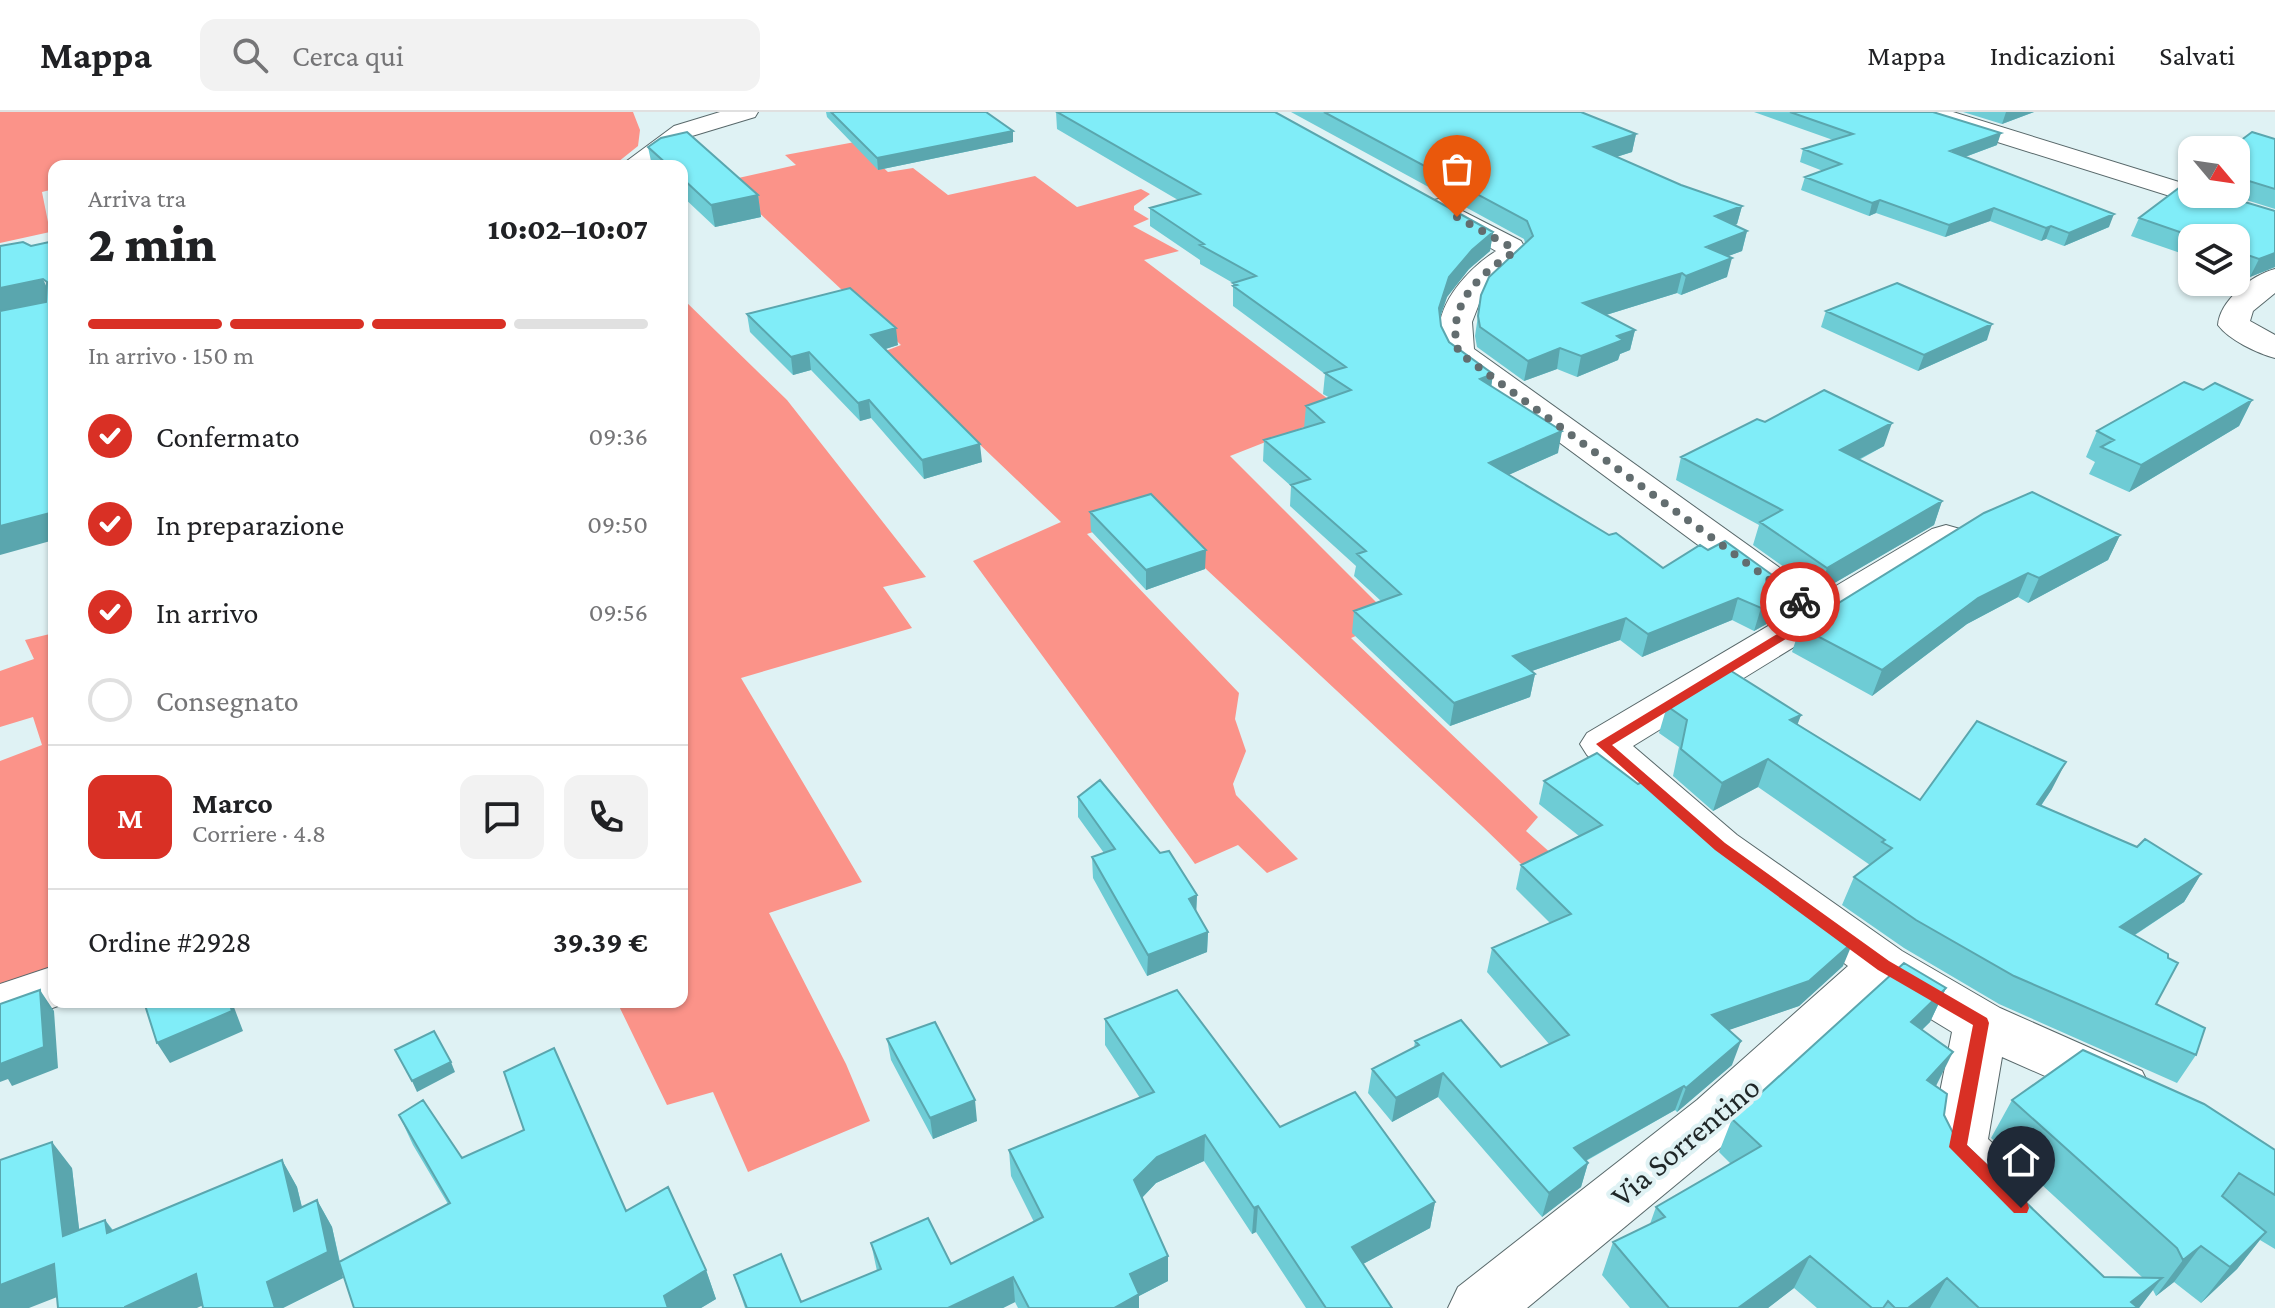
<!DOCTYPE html>
<html lang="it">
<meta charset="utf-8">
<style>
body{margin:0;font-family:"Crimson Pro",serif;background:#f2f2f2;color:#202124;height:100vh;display:flex;flex-direction:column;font-size:30px;white-space:nowrap}
*{box-sizing:border-box;margin:0}
p{font-size:26px;color:#757577}
.icon{flex:none;width:44px;height:44px;fill:none;stroke:currentColor;stroke-width:2;stroke-linecap:round;stroke-linejoin:round}
.map{position:relative;flex:1;overflow:hidden}
.drawer{position:absolute;left:48px;top:48px;width:640px;height:848px;display:flex;flex-direction:column;background:#fff;border-radius:16px;box-shadow:0 2px 6px #0004}
.drawer>*{flex:none}
.needle{width:52px;rotate:119deg}
.tools{position:absolute;left:2178px;top:24px;display:grid;gap:16px}
.tools a{display:grid;place-items:center;width:72px;height:72px;border-radius:16px;background:#fff;box-shadow:0 2px 6px #0004;font-size:40px}
.pin{position:absolute;display:grid;place-items:center;width:68px;height:68px;color:#fff;margin:-82px -34px;border-radius:50% 50% 50% 0;rotate:-45deg;box-shadow:0 0 8px #0007}
.pin .icon{rotate:45deg}
.courier{position:absolute;display:grid;place-items:center;width:80px;height:80px;margin:-40px;border:6px solid #d93025;border-radius:50%;background:#fff;color:#222;box-shadow:0 2px 10px #0007}
.summary em{font-style:normal;font-weight:800}
.summary div{display:flex;flex-direction:column-reverse}
.summary{display:flex;align-items:center;justify-content:space-between;height:136px;padding:0 40px}
h1{font-size:52px;font-weight:800;line-height:60px}
.bar{display:grid;grid-template-columns:repeat(4,1fr);gap:12px 8px;align-content:center;height:96px;padding:0 40px}
.bar i{height:10px;border-radius:6px;background:#e0e0e0}
.bar .selected{background:#d93025}
.bar p{grid-column:span 4}
.line{display:flex;align-items:center;gap:20px;padding:0 40px;border-top:2px solid #e0e0e0}
.line div{flex:1}
.round{display:grid;place-items:center;flex:none;width:84px;height:84px;border-radius:16px;background:#f2f2f2}
ol{padding:0 40px;list-style:none}
li{display:flex;align-items:center;gap:24px;height:88px}
li p{margin-inline-start:auto}
li .icon{padding:8px;border-radius:50%;background:#d93025;color:#fff;stroke-width:4}
li:last-child{color:#757577}
li i{width:44px;height:44px;border:4px solid #e0e0e0;border-radius:50%}
header{display:flex;align-items:center;gap:48px;box-sizing:border-box;height:112px;padding:0 40px;background:#fff;border-bottom:2px solid #e0e0e0}
header strong{font-size:38px}
nav{display:flex;gap:44px;margin-inline-start:auto;font-size:28px}
.search{width:560px;height:72px;background:#f2f2f2;display:flex;align-items:center;gap:20px;box-sizing:border-box;padding:0 28px;border-radius:16px;color:#757577;font-size:30px}
.map>svg:first-child{display:block}
</style>
<header>
<strong>Mappa</strong>
<div class="search"><svg class="icon" aria-label="search" viewBox="0 0 24 24"><circle cx="10" cy="10" r="6"/><path d="M15 15l6 6"/></svg>Cerca qui</div>
<nav><a>Mappa</a><a>Indicazioni</a><a>Salvati</a></nav>
</header>
<div class="map">
<svg width="2275" height="1196" viewBox="0 0 2275 1196">
<rect width="100%" height="100%" fill="#dff2f4"/>
<!-- forest -->
<path fill="#fb9389" d="M0 0H633L640 18 638 34 613 54H54V77L42 80 50 120 0 131Z
M855 30 888 60 913 56 948 83 1035 64 1077 95 1141 77 1150 82 1134 94V98L1149 107 1133 114 1179 139 1144 148 1344 299 1230 344 1394 508 1351 526 1538 705 1526 719 1717 889 1686 912 1483 715 1147 402 1087 422 1239 581 1235 607 1246 639 1233 672 1236 683 1298 747 1267 761 1238 733 1195 752 973 449 1061 410 883 240 901 233 725 69 796 53 785 43Z
M682 186 787 288 926 465 883 475 912 516 741 566 862 770 769 801 846 952 870 1009 748 1060 713 980 667 993 617 890H682Z
M54 521V856L0 874V649L42 633 33 605 0 615V559L34 547 25 528Z"/>
<g fill="none" stroke-linecap="round" stroke-linejoin="round">
<defs>
<path id="minor" d="M720 0H758L755 5 692 24 650 54H620L674 14Z
M1915 0H1953L2192 74V82H2217L2275 100V117L1918 5Z
M1439 87 1521 129 1528 141 1482 184 1472 210 1474 237 1819 484 1932 417 1946 413 1960 417 1965 425 1960 433 1633 634 1737 723 1902 839 2000 896 2142 959 2150 975 2142 991 2122 998 2002 945 1988 1027 2015 1052 2024 1070 2015 1088C2008 1091 1998 1096 1991 1095 1964 1090 1940 1058 1929 1035L1952 920 1888 881 1737 1022 1527 1196H1448L1458 1175 1697 988 1848 854 1703 747 1587 643 1580 632 1587 621 1790 501 1448 248C1420 208 1464 159 1496 139L1429 101 1425 95 1429 89Z
M2275 157V181L2253 199 2250 209 2275 223V246C2257 241 2229 228 2218 213 2220 188 2252 163 2275 157Z
M54 854V890H69L0 915V872Z"/>
</defs>
<!-- minor casing -->
<use href="#minor" stroke="#58686a" stroke-width="2"/>
<!-- minor -->
<use href="#minor" fill="#fff" fill-rule="evenodd"/>
</g>
<!-- wall -->
<path fill="#6eccd5" d="M826 0H986L1013 30 878 58 827 5Z
M1056 0 1493 120 1490 139 1469 157 1447 185 1440 206 1441 214 1449 230 1493 262 1491 274 1558 341 1508 363 1663 456 1708 438 1793 478 1786 501 1754 519 1732 508 1642 545 1620 528 1532 559 1535 562 1530 585 1450 614 1352 521 1354 499 1381 489 1354 464 1356 454 1290 394 1291 374 1263 349 1264 328 1304 316 1306 294 1330 286 1323 282 1325 262 1233 194V171L1200 152V148L1150 114V96L1178 88 1057 17Z
M1291 0H1581L1636 22 1632 40 1616 45 1681 73 1742 94 1737 112 1734 114 1747 119 1742 139 1728 144 1727 165 1681 183 1677 181 1606 203 1635 218 1630 238 1620 242 1618 248 1577 265 1557 257 1524 269 1477 235 1475 224 1481 183 1525 131 1524 127Z
M1754 0H1933L1997 33 1965 45 2109 115 2064 134 2046 127 2041 129 1990 109 1945 125 1876 101 1869 104 1801 78 1805 65 1823 59 1800 50 1803 37 1833 28Z
M1963 0H2034L2002 12Z
M2275 27V97L2227 82H2236V38Z
M648 35 758 83 761 105 715 115 682 84V54H652Z
M2184 72 2275 155 2250 165 2236 160V126H2192V145L2131 124 2139 106Z
M1826 199 1987 228 1918 259 1821 215Z
M747 202 898 233 885 237 982 350 924 367 871 306 860 309 811 258 793 263 750 220Z
M2203 278 2252 288 2239 314 2129 380 2089 362 2095 350 2086 345 2097 319Z
M1765 310 1884 334 1859 348 1942 389 1934 413 1819 480 1753 433 1759 413 1676 368 1681 345Z
M1090 400 1205 457 1146 478 1091 419Z
M2120 423 2108 448 2028 491 2018 485 1967 512 1872 584 1792 540 1800 515Z
M1667 594 1801 603 1797 612 1920 688 2052 677 2041 694 2201 762 2184 790 2135 823 2156 892 2196 943 2177 971 1999 892 1904 836 1842 793 1854 765 1870 753 1758 675 1713 699 1673 664 1679 635 1659 621Z
M1544 669 1843 854 1799 894 1728 918 1732 953 1677 1000 1675 998 1586 1049 1588 1051 1581 1075 1542 1105 1438 985 1392 1010 1368 981 1372 957 1414 936 1415 929 1501 955 1549 932 1487 860 1492 836 1550 811 1516 777 1521 753 1579 724 1539 692Z
M1078 685 1160 741 1197 783 1196 800 1208 820 1207 840 1147 864 1093 766 1092 745 1104 741 1078 705Z
M1946 876 1930 910 1922 918 1935 974 1944 1003 1953 1021 2104 1165 2143 1166 1991 1026 2012 988 2275 1038V1137L2260 1128 2237 1157 2201 1191 2174 1170 2156 1184 2153 1178 2139 1196H1817L1794 1176 1768 1196H1630L1602 1163 1613 1130 1650 1112 1656 1095 1731 1052 1719 1040 1732 1007Z
M1105 907 1280 1015 1435 1090 1430 1116 1363 1152 1392 1196H1306L1256 1120 1252 1122 1204 1049 1156 1071 1142 1086 1168 1144V1169L1139 1184V1196H1018L1015 1190 1003 1196H745L734 1163 801 1190 877 1159 871 1131 951 1152 1034 1110 1011 1064 1009 1038 1140 986 1105 933Z
M887 927 977 1009 933 1027 891 948Z
M399 1003 462 1046 626 1099 706 1158 716 1187 701 1196H354L340 1153 343 1166 283 1196H203L202 1194 57 1185 72 1056 79 1118 105 1108 113 1118 282 1048 297 1075 302 1095 317 1088 332 1115 340 1150 448 1092 413 1033Z"/>
<!-- shaded-wall -->
<path fill="#5aa6ae" d="M2006 0H2034L2002 12Z
M1013 19V30L878 58 877 46Z
M2001 21 1997 33 1946 52 1950 39Z
M1636 22 1632 40 1591 53 1594 35Z
M758 83 761 105 715 115 711 93Z
M1880 88 1876 101 1869 104 1872 91Z
M1742 94 1737 112 1710 123 1715 104Z
M1994 96 1990 109 1945 125 1949 113Z
M2114 102 2109 115 2064 134 2069 121Z
M2051 114 2046 127 2041 129 2046 116Z
M1747 119 1742 139 1702 154 1706 135Z
M1493 120 1490 139 1469 157 1447 185 1436 216 1439 196 1449 165 1472 138Z
M2275 141V155L2250 165 2259 147Z
M1732 146 1727 165 1681 183 1686 164Z
M1682 161 1677 181 1580 211 1583 191Z
M43 167 53 189 0 200V176Z
M1992 212 1987 228 1918 259 1924 243Z
M896 216 898 233 873 241 871 223Z
M1635 218 1630 238 1620 242 1618 248 1577 265 1581 244 1617 224Z
M1560 236 1557 257 1524 269 1528 249Z
M809 240 811 258 793 263 791 245Z
M1493 262 1490 283 1480 267Z
M869 288 871 306 860 309 858 291Z
M2252 288 2239 314 2129 380 2141 353Z
M1892 311 1884 334 1832 361 1840 338Z
M1562 319 1558 341 1486 373 1489 351Z
M980 332 982 350 924 367 922 348Z
M1942 389 1934 413 1819 480 1827 456Z
M54 400V428L0 443V414Z
M2120 423 2108 448 2028 491 2039 466Z
M1206 438 1205 457 1146 478V458Z
M2028 461 2018 485 1967 512 1872 584 1882 558 1978 486Z
M1793 478 1786 501 1754 519 1761 496Z
M1738 486 1732 508 1642 545 1648 522Z
M1626 506 1620 528 1509 567 1513 544Z
M1535 562 1530 585 1450 614 1454 591Z
M1801 603 1791 630 1790 608Z
M1768 647 1758 675 1713 699 1722 671Z
M2066 650 2052 677 2023 720 2037 692Z
M2201 762 2184 790 2104 843 2120 815Z
M1197 783 1196 804 1189 787Z
M1208 820 1207 840 1147 864 1148 843Z
M1853 830 1843 854 1799 894 1703 927 1712 903Z
M1946 876 1930 910 1895 944 1911 910Z
M40 878 54 899 58 956 12 974 8 967 0 970V949Z
M229 890H232L243 919 170 951 157 931Z
M1741 929 1732 953 1677 1000 1686 976Z
M1953 940 1936 974 1927 968Z
M451 950 455 960 417 980 412 969Z
M1443 961 1438 985 1392 1010 1396 986Z
M1684 974 1675 998 1567 1059 1574 1036Z
M975 988 977 1009 933 1027 930 1006Z
M1205 1023 1204 1049 1156 1071 1134 1094V1068L1157 1045Z
M52 1030 72 1056 83 1150 63 1124Z
M282 1048 297 1075 309 1125 294 1099Z
M1588 1051 1581 1075 1542 1105 1549 1081Z
M317 1088 332 1115 343 1166 283 1196H275L267 1170Z
M1435 1090 1430 1116 1348 1160 1352 1135Z
M1258 1094 1256 1120 1252 1122 1254 1096Z
M105 1108 124 1135 107 1121Z
M2266 1120 2237 1157 2201 1191 2230 1155Z
M2201 1134 2174 1170 2156 1184 2183 1148Z
M1168 1144V1169L1139 1184V1196H1114L1130 1162Z
M1810 1144 1794 1176 1768 1196H1738Z
M54 1152 75 1178 29 1196H0V1173Z
M706 1158 716 1187 701 1196H668L664 1184Z
M196 1162 214 1188 197 1196H125V1195Z
M1013 1165 1015 1190 1003 1196H948Z
M1947 1166 1930 1196H1908Z
M2162 1166 2139 1196H2127L2131 1190Z"/>
<!-- building -->
<path fill="#80edf8" stroke="#5aa6ae" stroke-width="2" d="M831 0H986L1013 19 877 46Z
M1057 0H1275L1493 120 1472 138 1449 165 1439 196 1441 214 1449 230 1493 262 1480 267 1562 319 1489 351 1609 423 1616 421 1663 456 1700 433 1708 438 1725 429 1793 478 1761 496 1738 486 1648 522 1626 506 1513 544 1535 562 1454 591 1354 499 1401 482 1357 442 1366 439 1291 373 1310 367 1264 328 1324 310 1306 294 1351 278 1325 261 1346 255 1233 174 1237 173 1233 171 1256 164 1200 133 1204 132 1150 96 1200 82Z
M1324 0H1581L1636 22 1594 35 1681 73 1742 94 1715 104 1747 119 1706 135 1732 146 1686 164 1682 161 1583 191 1635 218 1617 224 1623 228 1581 244 1560 236 1528 249 1480 215 1478 204 1481 183 1489 165 1533 124 1527 109Z
M1790 0H1933L2001 21 1950 39 2114 102 2069 121 2051 114 2046 116 1994 96 1949 113 1880 88 1872 91 1805 65 1841 52 1803 37 1853 22Z
M687 20 758 83 711 93 682 66V54H669L648 35 661 26Z
M2252 20 2275 27V77L2236 65V38H2228Z
M2184 72 2192 74V82H2218L2275 99V141L2259 147 2236 139V126H2197L2139 106Z
M54 129V400L0 414V199L46 190 47 170 43 167 0 176V134L23 130 31 134Z
M1897 171 1992 212 1924 243 1826 199Z
M850 176 896 216 871 223 980 332 922 348 869 288 858 291 809 240 791 245 747 202Z
M2184 270 2203 278 2215 271 2252 288 2141 353 2101 335 2114 328 2097 319Z
M1824 278 1892 311 1840 338 1942 389 1827 456 1760 410 1782 398 1681 345 1757 307 1765 310Z
M2032 380 2120 423 2039 466 2028 461 1978 486 1882 558 1800 515 1984 401Z
M1151 382 1206 438 1146 458 1090 400Z
M1728 557 1801 603 1790 608 1920 688 1977 609 2066 650 2037 692 2137 735 2145 727 2201 762 2120 815 2168 842V846L2178 851 2156 892 2205 916 2196 943 2014 864 1916 808 1854 765 1892 736 1882 730 1885 728 1768 647 1722 671 1681 637 1687 608 1667 594Z
M1597 641 1638 672 1644 669 1709 726 1853 830 1809 869 1712 903 1741 929 1686 976 1684 974 1574 1036 1588 1051 1549 1081 1443 961 1396 986 1372 957 1419 933 1415 929 1461 908 1501 955 1569 923 1492 836 1571 802 1521 753 1602 713 1544 669Z
M1100 668 1160 741 1169 739 1197 783 1189 787 1208 820 1148 843 1092 745 1115 737 1078 685Z
M1904 851 1946 876 1911 910 1953 940 1927 968 1947 982 1944 1003 1953 1021 2104 1165 2162 1166 2131 1190 2137 1195 2136 1196H1979L1947 1166 1908 1196H1895L1888 1189 1883 1196H1872L1810 1144 1738 1196H1669L1613 1130 1665 1105 1656 1095 1761 1034 1732 1007Z
M40 878 44 935 0 952V892Z
M1177 878 1280 1015 1355 980 1435 1090 1352 1135 1392 1196H1326L1258 1094 1254 1096 1205 1023 1157 1045 1134 1068 1168 1144 1130 1162 1139 1182 1114 1196H1029L1013 1165 948 1196H747L734 1163 781 1142 801 1190 881 1157 871 1131 928 1106 951 1152 1043 1105 1009 1038 1154 980 1105 907Z
M144 890H229L232 899 157 931Z
M935 910 975 988 930 1006 887 927Z
M434 919 451 950 412 969 395 938Z
M554 936 626 1099 668 1075 706 1158 664 1184 668 1196H354L339 1150 450 1091 399 1003 423 988 462 1046 524 1018 504 960Z
M2083 938 2204 992 2275 1038V1083L2239 1061 2222 1084 2266 1120 2230 1155 2201 1134 2183 1148 2177 1136 2012 988Z
M52 1030 63 1124 105 1108 107 1121 282 1048 294 1099 317 1088 328 1140 267 1170 275 1196H203L196 1162 125 1195V1196H58L54 1152 0 1173V1048Z"/>
<!-- route -->
<path fill="#d93025" d="M1800 486 1822 500V505L1612 633 1725 731 1889 849 1987 906 1989 911 1967 1033 2027 1090 2029 1096 2027 1101H2014L1949 1035 1973 913 1878 858 1715 738 1596 632 1810 502 1794 490Z"/>
<g fill="none" stroke-linecap="round" stroke-linejoin="round">
<!-- done -->
<path stroke="#626d6f" stroke-width="8" stroke-dasharray="0 14.4" d="M1457 105 1511 135 1513 141C1478 162 1444 197 1459 241L1800 490"/>
</g>
<g text-anchor="middle" dominant-baseline="central" stroke-width="8" stroke-linejoin="round" paint-order="stroke">
<!-- near-street labels -->
<g font-size="32" fill="#1f2627" stroke="#dff2f4">
<text transform="translate(1685 1029) rotate(-40)">Via Sorrentino</text>
</g>
</g>
</svg>
<div class="tools">
<a><svg class="needle" viewBox="-14 -14 28 28"><path d="M0-13l5 13h-10z" fill="#e53935"/><path d="M0 13l5-13h-10z" fill="#757577"/></svg></a>
<a><svg class="icon" aria-label="layers" viewBox="0 0 24 24"><path d="M12 4l9 5-9 5-9-5zM3 14l9 5 9-5"/></svg></a>
</div>
<div class="pin" style="left:1457px;top:105px;background:#ea580c"><svg class="icon" aria-label="bag" viewBox="0 0 24 24"><path d="M5 8h14l-1 12H6zM9 8a3 3 0 0 1 6 0"/></svg></div>
<div class="pin" style="left:2021px;top:1096px;background:#1f2937"><svg class="icon" aria-label="home" viewBox="0 0 24 24"><path d="M3 11l9-7 9 7M6 9v11h12V9"/></svg></div>
<div class="courier" style="left:1800px;top:490px"><svg class="icon" aria-label="bike" viewBox="0 0 24 24"><circle cx="6" cy="16" r="4"/><circle cx="18" cy="16" r="4"/><path d="M6 16l4-8h5l3 8M10 8l3 8H6M13 5h3"/></svg></div>
<section class="drawer">
<div class="summary"><div><h1>2 min</h1><p>Arriva tra</p></div><em>10:02–10:07</em></div>
<div class="bar"><i class="selected"></i><i class="selected"></i><i class="selected"></i><i></i><p>In arrivo · 150 m</p></div>
<ol>
<li><svg class="icon" aria-label="check" viewBox="0 0 24 24"><path d="M5 12l5 5 9-10"/></svg>Confermato<p>09:36</p></li>
<li><svg class="icon" aria-label="check" viewBox="0 0 24 24"><path d="M5 12l5 5 9-10"/></svg>In preparazione<p>09:50</p></li>
<li><svg class="icon" aria-label="check" viewBox="0 0 24 24"><path d="M5 12l5 5 9-10"/></svg>In arrivo<p>09:56</p></li>
<li><i></i>Consegnato</li>
</ol>
<div class="line" style="height:144px"><b class="round" style="background:#d93025;color:#fff">M</b><div><b>Marco</b><p>Corriere · 4.8</p></div><a class="round"><svg class="icon" aria-label="chat" viewBox="0 0 24 24"><path d="M4 5h16v11H9l-5 4z"/></svg></a><a class="round"><svg class="icon" aria-label="phone" viewBox="0 0 24 24"><path d="M5 4h4l2 5-3 2q2 4 5 5l2-3 5 2v4C11 20 4 13 5 4z"/></svg></a></div>
<div class="line" style="height:104px"><div>Ordine #2928</div><b>39.39 €</b></div>
</section>
</div>
